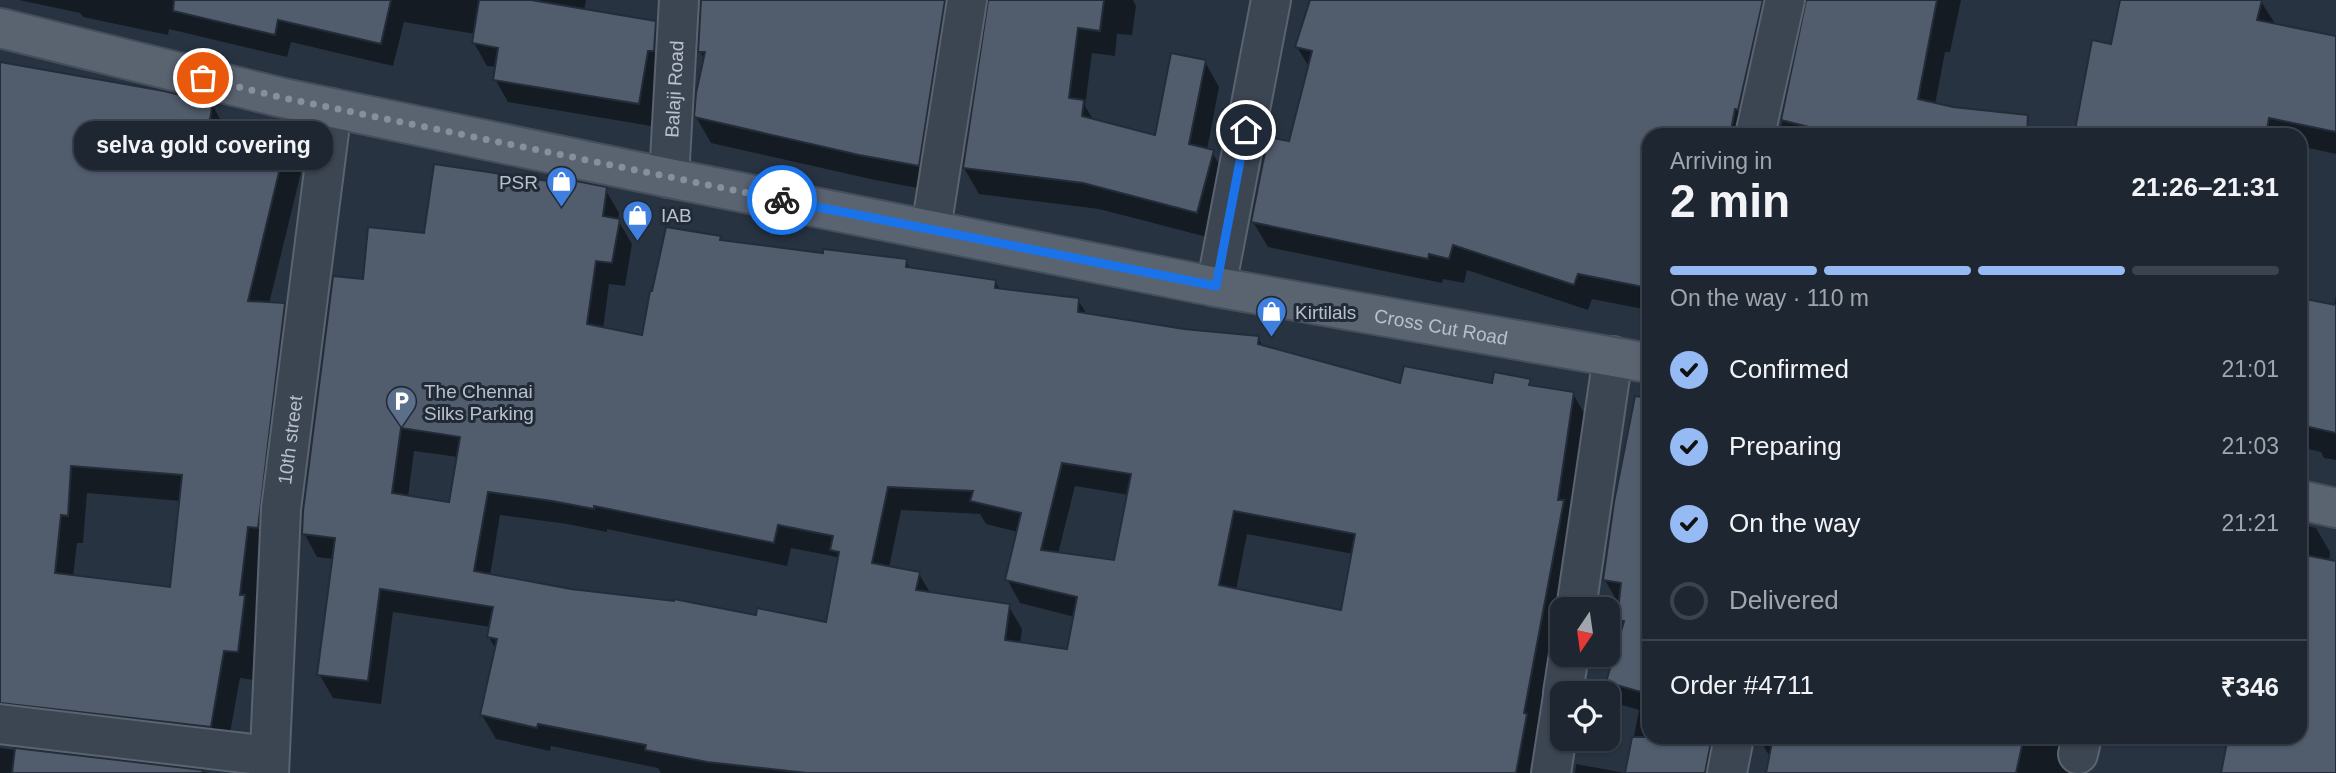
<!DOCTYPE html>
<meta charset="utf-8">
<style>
body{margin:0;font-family:Helvetica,sans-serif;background:#262e3a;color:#f1f3f6;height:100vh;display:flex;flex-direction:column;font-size:26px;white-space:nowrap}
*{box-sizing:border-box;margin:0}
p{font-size:23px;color:#a1a5ac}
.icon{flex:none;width:38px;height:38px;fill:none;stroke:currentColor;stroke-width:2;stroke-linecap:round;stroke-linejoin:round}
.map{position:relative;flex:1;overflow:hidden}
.details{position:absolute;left:1642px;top:128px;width:665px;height:616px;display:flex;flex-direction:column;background:#1e2632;border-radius:21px;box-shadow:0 2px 5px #0004,0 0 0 2px #3c434d}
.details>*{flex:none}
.needle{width:46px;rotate:193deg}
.fabs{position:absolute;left:1550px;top:597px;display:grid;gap:14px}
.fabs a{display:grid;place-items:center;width:70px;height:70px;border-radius:14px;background:#1e2632;box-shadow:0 2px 5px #0004,0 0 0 2px #3c434d;font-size:35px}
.pin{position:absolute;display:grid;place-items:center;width:60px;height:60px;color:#fff;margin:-30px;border:4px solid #fff;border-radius:50%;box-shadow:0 2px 7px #0007}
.courier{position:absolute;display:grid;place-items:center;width:70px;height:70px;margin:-35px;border:5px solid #1a73e8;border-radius:50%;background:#fff;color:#222;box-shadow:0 2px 9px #0007}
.bubble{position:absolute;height:49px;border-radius:21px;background:#1e2632;box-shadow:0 2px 5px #0004,0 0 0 2px #3c434d;font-size:23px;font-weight:600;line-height:49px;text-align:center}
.overview em{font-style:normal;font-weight:600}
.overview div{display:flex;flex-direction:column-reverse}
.overview{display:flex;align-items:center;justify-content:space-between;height:119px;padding:0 28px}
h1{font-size:46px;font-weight:600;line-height:52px}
.bar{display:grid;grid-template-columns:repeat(4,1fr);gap:10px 7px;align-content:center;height:84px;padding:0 28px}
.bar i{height:9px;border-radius:5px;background:#3c434d}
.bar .current{background:#96baf4}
.bar p{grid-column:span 4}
.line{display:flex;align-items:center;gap:18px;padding:0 28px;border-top:2px solid #3c434d}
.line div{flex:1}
ol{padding:0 28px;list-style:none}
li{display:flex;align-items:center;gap:21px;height:77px}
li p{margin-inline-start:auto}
li .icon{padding:7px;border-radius:50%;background:#96baf4;color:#111;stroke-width:4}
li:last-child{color:#a1a5ac}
li i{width:38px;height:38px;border:4px solid #3c434d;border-radius:50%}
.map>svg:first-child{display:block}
</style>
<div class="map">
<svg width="2336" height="773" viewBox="0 0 2336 773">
<rect width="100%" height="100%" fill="#283342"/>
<!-- shadow -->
<path fill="#0007" fill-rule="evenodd" d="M19 0H586L584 11 655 22 668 45 660 73 651 126 508 102 495 79 497 67 487 66 474 43 475 34 404 22 393 66 291 42 287 57 169 29 168 35 83 17 80 13Z
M702 0H1133L1136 6 1132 35 1117 34 1115 56 1092 53 1085 106 1094 121 1156 137 1205 62 1219 87 1207 150 1212 152 1227 178 1211 238 1099 209 979 194 964 168 990 5 987 4 973 5 933 191 875 180 711 143 696 117 705 60 700 52Z
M1311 0H1961L1950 52H1945L1935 105 2025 135H1779L1808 5 1793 4 1752 135H1648V310L1592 299 1588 310 1467 270 1464 283 1443 279 1442 283 1268 247 1253 222 1290 143 1309 67 1297 47Z
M2121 0H2260L2276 25 2336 38V154L2300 146V135H2076L2113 46Z
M0 63 212 105 223 124 286 140 302 168 269 304 284 305 300 333 263 554 256 619 260 625 254 680 240 678 226 755 0 738ZM87 493 181 501 171 589 73 577 77 543H83Z
M605 189 619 213 618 220 632 244 625 286 609 284 603 329 643 337 653 293 720 238 722 242 824 255 906 260 910 269 995 281 1000 290 1078 300 1088 316 1184 330 1258 338 1264 348 1402 385H1493L1529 381 1533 388 1573 394 1587 418 1577 526 1537 734 1540 739 1541 773H661L658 768 551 746 550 751 496 739 482 715 496 650 489 637 491 627 393 612 381 704 333 698 319 674 334 559 317 557 304 533 364 281 425 235ZM414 451 458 457 451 504 408 497ZM1075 486 1129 495 1115 562 1058 554ZM901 510 980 514 986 524 1018 532 1007 579 1020 603 1075 617 1069 651 1020 644 1022 629 1008 605 931 594 919 574 889 568ZM500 515 567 524 607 532V529L787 566 791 548 837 557 839 561 828 624 757 617 570 591 490 576ZM1247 534 1353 554 1342 612 1236 590Z
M2336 296V460L2324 458 2321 452 2300 447V300L2334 307Z
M1633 414 1648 417V737H2087L2073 756 2070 773H1768L1771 759 1762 743 1754 739 1740 740 1722 773H1627L1639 710 1622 705 1608 682 1624 628 1619 619 1621 604 1618 603 1605 580Z
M2300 524 2316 528 2330 552 2329 562 2336 563V773H2223L2230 737H2300Z
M0 748 212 773H0Z
M1576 764 1625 773H1575Z"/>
<!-- building -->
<path fill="#515c6d" stroke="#232c39" stroke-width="2" fill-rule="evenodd" d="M174 0H391L381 44 278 20 275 35 173 11Z
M479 0H531L656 21 654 51H648L639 104 493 80 498 48 472 43Z
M701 0H945L919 166 859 155 694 117 696 93 705 52H698Z
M988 0H1104L1100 31 1078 28 1069 98 1084 100 1082 116 1155 135 1171 53 1206 60 1189 144 1214 150 1197 213 1083 183 963 168Z
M1310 0H1763L1738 110 1735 109 1730 135H1648V288L1578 274 1574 285 1453 245 1449 259 1429 254 1428 259 1251 222 1268 137 1289 141 1312 51 1295 47Z
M1806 0H1937L1918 99 1953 107 2028 115 2027 135H1841L1781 120Z
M2120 0H2262L2257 20 2336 36V132L2269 118 2266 135H2074L2092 40 2111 44Z
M0 62 164 91 213 103 210 119 287 139 248 301 285 303 258 528 248 527 240 595H245L238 652 224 651 211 727 0 703ZM71 466 182 475 170 587 55 573 61 515 68 516Z
M434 164 549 181 550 176 607 187 603 216 620 219 612 263 596 261 587 324 642 335 650 291H652L666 227 721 236 720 240 823 253V249L907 259 906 267 996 280 995 288 1079 298 1078 312 1184 329 1259 336 1258 344 1400 383 1404 366 1492 383 1494 372 1531 379 1529 385 1574 392 1558 500H1564L1524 713 1527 714 1516 773H807L707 762 645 750 646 745 538 724 537 728 480 715 497 639 487 637 493 607 380 589 368 681 317 675 335 538 302 534 303 511 333 276 363 279 368 227 424 233ZM401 428 460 437 449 502 392 493ZM1062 463 1131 474 1114 560 1041 550ZM888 487 973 491 970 501 1021 513 1005 580 1077 597 1067 649 1005 640 1010 604 916 590 920 572 872 563ZM488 492 552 501 594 509V506L774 543 778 525 833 536 830 550 839 552 826 622 757 608 756 615 674 599V601L571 589 474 571ZM1234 511 1355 534 1341 610 1219 585Z
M2300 298 2336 305V433L2300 425Z
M1635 396 1648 398V694L1606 682 1624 621 1617 620 1621 583 1603 580 1614 502Z
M2300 554 2336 561V773H2221L2228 737H2300Z
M1632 737H1712L1705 773H1625Z
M1773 737H2024L2016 773H1766Z
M15 748 203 770 202 773H12Z"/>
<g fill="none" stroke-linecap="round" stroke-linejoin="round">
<defs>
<g id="street">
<path d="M1755 135 1785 0"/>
<path id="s1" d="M669 178 679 0"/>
<path d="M931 229 967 0"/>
<path d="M1216 287 1271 0"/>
<path d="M1576 609 1613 356"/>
<path d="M1563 693 1569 654"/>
<path d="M0 724 269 756"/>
<path d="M2078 754 2082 737"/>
<path id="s2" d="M269 773 281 509 332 108"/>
<path d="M1551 773 1563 696"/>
<path d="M1727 773 1734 737"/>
</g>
<g id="primary">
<path id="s3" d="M0 28 279 97 669 178 1216 287 1648 363"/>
<path d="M2300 500 2336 508"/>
</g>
</defs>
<!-- street casing -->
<use href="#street" stroke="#5a636f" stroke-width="42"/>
<!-- primary casing -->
<use href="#primary" stroke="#464e5b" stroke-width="42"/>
<!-- street -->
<use href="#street" stroke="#3c4552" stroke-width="38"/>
<!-- primary -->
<use href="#primary" stroke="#5a6471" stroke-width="38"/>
</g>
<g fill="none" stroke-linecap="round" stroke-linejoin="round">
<!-- done -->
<path stroke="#868f9c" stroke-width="7" stroke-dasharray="0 12.6" d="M203 78 279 97 782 200"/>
<!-- route -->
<path stroke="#1a73e8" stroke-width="9" d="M782 200 1216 286 1246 130"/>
</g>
<!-- icons -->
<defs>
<symbol id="shop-pin" viewBox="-11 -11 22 30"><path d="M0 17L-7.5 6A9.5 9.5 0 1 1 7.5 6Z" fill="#3f7fe0" stroke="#212a37"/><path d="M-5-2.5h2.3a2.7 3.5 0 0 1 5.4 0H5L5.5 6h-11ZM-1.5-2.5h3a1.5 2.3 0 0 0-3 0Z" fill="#fff"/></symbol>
<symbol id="parking-pin" viewBox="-11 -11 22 30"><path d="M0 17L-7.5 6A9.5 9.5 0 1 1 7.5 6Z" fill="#5c6f8a" stroke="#212a37"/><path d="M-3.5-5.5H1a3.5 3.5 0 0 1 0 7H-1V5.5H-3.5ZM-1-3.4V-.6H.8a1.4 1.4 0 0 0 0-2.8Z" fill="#fff"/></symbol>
</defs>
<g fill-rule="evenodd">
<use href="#shop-pin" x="544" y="164" width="35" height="47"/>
<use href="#shop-pin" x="620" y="198" width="35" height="47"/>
<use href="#shop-pin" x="1254" y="294" width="35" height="47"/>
<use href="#parking-pin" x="384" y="384" width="35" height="47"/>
</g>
<g text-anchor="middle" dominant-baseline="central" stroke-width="6" stroke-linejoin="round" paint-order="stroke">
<!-- street labels -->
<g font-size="19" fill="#b9c0cc" stroke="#212a37">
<text stroke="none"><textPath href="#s1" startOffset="89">Balaji Road</textPath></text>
<text stroke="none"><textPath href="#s3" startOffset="1472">Cross Cut Road</textPath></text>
<text stroke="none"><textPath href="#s2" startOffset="334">10th street</textPath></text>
</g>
<!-- poi labels -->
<g font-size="19" fill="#b9c0cc" stroke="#212a37" text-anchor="start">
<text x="538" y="182" text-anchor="end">PSR</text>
<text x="661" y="215">IAB</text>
<text x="1295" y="312">Kirtilals</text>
<text x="424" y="391">The Chennai<tspan x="424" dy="22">Silks Parking</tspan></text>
</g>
</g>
</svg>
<div class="fabs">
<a><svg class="needle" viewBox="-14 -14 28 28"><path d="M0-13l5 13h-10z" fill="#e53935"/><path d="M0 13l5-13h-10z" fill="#a1a5ac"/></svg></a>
<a><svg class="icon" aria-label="locate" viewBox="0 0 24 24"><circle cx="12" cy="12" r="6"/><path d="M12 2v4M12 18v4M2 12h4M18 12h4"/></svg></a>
</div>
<div class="pin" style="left:203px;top:78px;background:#ea580c"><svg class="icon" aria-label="bag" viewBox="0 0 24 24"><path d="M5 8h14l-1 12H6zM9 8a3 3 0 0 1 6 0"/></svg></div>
<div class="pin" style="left:1246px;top:130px;background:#1f2937"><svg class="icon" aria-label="home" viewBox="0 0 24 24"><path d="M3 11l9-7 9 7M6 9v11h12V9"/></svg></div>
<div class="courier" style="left:782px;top:200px"><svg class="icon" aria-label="bike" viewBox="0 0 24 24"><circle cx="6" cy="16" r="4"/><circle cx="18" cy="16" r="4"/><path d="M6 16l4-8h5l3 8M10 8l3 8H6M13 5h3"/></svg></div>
<div class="bubble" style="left:74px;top:121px;width:259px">selva gold covering</div>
<section class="details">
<div class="overview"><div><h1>2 min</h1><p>Arriving in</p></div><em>21:26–21:31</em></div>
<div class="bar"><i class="current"></i><i class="current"></i><i class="current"></i><i></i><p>On the way · 110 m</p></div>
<ol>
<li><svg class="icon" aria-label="check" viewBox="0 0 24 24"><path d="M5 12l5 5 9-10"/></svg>Confirmed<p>21:01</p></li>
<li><svg class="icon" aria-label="check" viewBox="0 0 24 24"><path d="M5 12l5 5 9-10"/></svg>Preparing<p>21:03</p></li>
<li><svg class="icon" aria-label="check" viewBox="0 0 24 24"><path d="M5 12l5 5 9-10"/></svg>On the way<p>21:21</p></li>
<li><i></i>Delivered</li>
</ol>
<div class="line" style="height:91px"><div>Order #4711</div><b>₹346</b></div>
</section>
</div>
